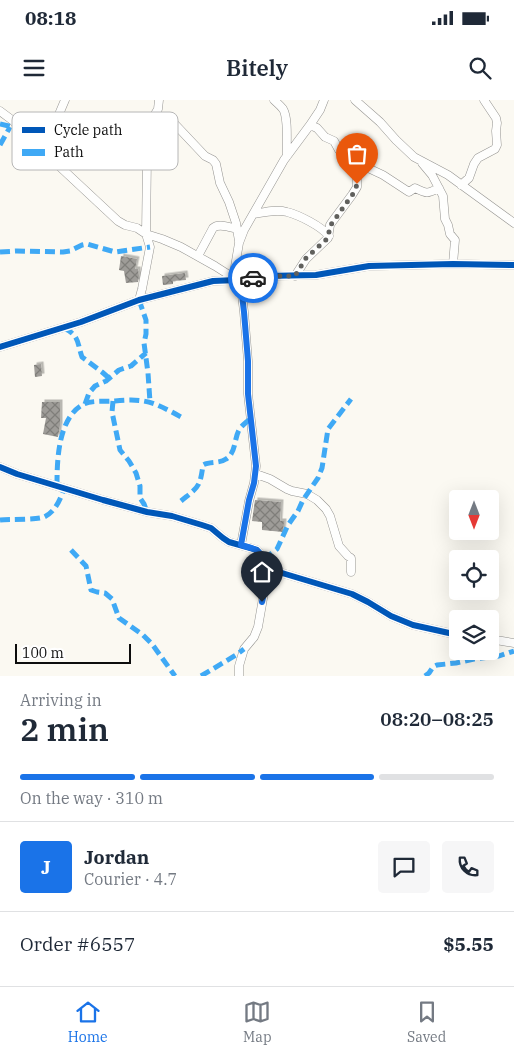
<!DOCTYPE html>
<meta charset="utf-8">
<style>
body{margin:0;font-family:"IBM Plex Serif",serif;background:#f6f6f7;color:#1f2937;height:100vh;display:flex;flex-direction:column;font-size:19px;white-space:nowrap}
*{box-sizing:border-box;margin:0}
p{font-size:16px;color:#747a83}
.icon{flex:none;width:28px;height:28px;fill:none;stroke:currentColor;stroke-width:2;stroke-linecap:round;stroke-linejoin:round}
.map{position:relative;height:576px;overflow:hidden}
.sheet{display:flex;flex-direction:column;background:#fff;flex:1}
.sheet>*{flex:none}
.needle{width:32px;rotate:180deg}
.tools{position:absolute;left:449px;top:390px;display:grid;gap:10px}
.tools a{display:grid;place-items:center;width:50px;height:50px;border-radius:5px;background:#fff;box-shadow:0 5px 20px #0002;font-size:25px}
.scale{position:absolute;left:15px;bottom:12px;width:116px;box-sizing:border-box;padding-left:5px;border:2px solid #0d0d0d;border-top:0;font-size:14px;line-height:18px;white-space:nowrap;color:#0d0d0d;-webkit-text-stroke:4px #fff;paint-order:stroke}
.pin{position:absolute;display:grid;place-items:center;width:42px;height:42px;color:#fff;margin:-51px -21px;border-radius:50% 50% 50% 0;rotate:-45deg;box-shadow:0 0 5px #0007}
.pin .icon{rotate:45deg}
.courier{position:absolute;display:grid;place-items:center;width:50px;height:50px;margin:-25px;border:4px solid #1a73e8;border-radius:50%;background:#fff;color:#222;box-shadow:0 1px 6px #0007}
.summary em{font-style:normal;font-weight:600}
.summary div{display:flex;flex-direction:column-reverse}
.summary{display:flex;align-items:center;justify-content:space-between;height:85px;padding:0 20px}
h1{font-size:32px;font-weight:600;line-height:38px}
.bar{display:grid;grid-template-columns:repeat(4,1fr);gap:8px 5px;align-content:center;height:60px;padding:0 20px}
.bar i{height:6px;border-radius:4px;background:#e0e1e3}
.bar .current{background:#1a73e8}
.bar p{grid-column:span 4}
.line{display:flex;align-items:center;gap:12px;padding:0 20px;border-top:1px solid #e0e1e3}
.line div{flex:1}
.round{display:grid;place-items:center;flex:none;width:52px;height:52px;border-radius:5px;background:#f6f6f7}
.status{display:flex;justify-content:space-between;align-items:center;height:35px;padding:0 25px;background:#fff;direction:ltr}
.status svg{height:14px;fill:currentColor}
header{display:flex;justify-content:space-between;align-items:center;height:65px;padding:0 20px;background:#fff;font-size:22px;font-weight:600}
.dock{display:flex;justify-content:space-around;align-items:center;height:70px;border-top:1px solid #e0e1e3;background:#fff;font-size:14px;color:#747a83}
.dock a{display:grid;justify-items:center;gap:2px}
.dock .current{color:#1a73e8}
.map>svg:first-child{display:block}
</style>
<div class="status"><b>08:18</b><svg viewBox="0 0 49 12"><path d="M0 12V9h3v3zM5 12V6h3v6zM10 12V3h3v9zM15 12V0h3v12zM26 1h20v11H26zM47 4h2v5h-2z"/></svg></div>
<header><svg class="icon" aria-label="menu" viewBox="0 0 24 24"><path d="M4 6h16M4 12h16M4 18h16"/></svg>Bitely<svg class="icon" aria-label="search" viewBox="0 0 24 24"><circle cx="10" cy="10" r="6"/><path d="M15 15l6 6"/></svg></header>
<div class="map">
<svg width="514" height="576" viewBox="0 0 514 576">
<defs>
<pattern id="building-cross-hatch" width="8" height="8" patternUnits="userSpaceOnUse" patternTransform="scale(1.25)"><rect width="8" height="8" fill="#9e9c98"/><path d="M0 0l8 8M0 8l8-8" fill="none" stroke="#7f7e7a"/></pattern>
<filter id="shadow"><feDropShadow dx="2.5" dy="-2.5" stdDeviation="0" flood-color="#0004"/></filter>
</defs>
<rect width="100%" height="100%" fill="#fbf9f2"/>
<!-- building -->
<path fill="url(#building-cross-hatch)" filter="url(#shadow)" d="M121 156 137 159 135 169H138L139 176 138 182 126 183 124 171 119 170Z
M185 173 186 180 173 181V184L163 185 162 176Z
M41 264 42 276 35 277 34 265Z
M42 302H60V325L58 337 43 334 46 318H41Z
M255 400 281 402 280 421H284L283 432 262 430V422L252 421Z"/>
<g fill="none" stroke-linecap="round" stroke-linejoin="round">
<defs>
<path id="street" d="M274 0C277 3 280 5 283 9 289 19 286 44 287 56
M355 0 380 22 396 40 414 57 448 75 514 123
M0 11 12 20 26 33 44 52 118 121 125 125 137 128 146 134 162 139 181 147 215 166 237 180
M152 19 163 18 171 20 205 56 213 60 216 64 220 83 229 102 236 123 239 141
M310 25 317 28 325 37 334 41 339 50 353 61 383 75 409 92 415 88C427 94 427 94 439 88
M52 32 60 34H72L135 25 152 20 154 21
M26 33 49 34 51 33 65 0
M422 63 432 75 443 96 445 119 448 125 450 134 455 140 453 164
M461 85 469 78 474 64 478 58 495 49 497 45 496 31 497 23 496 18 484 0
M254 114C264 112 277 109 287 112 299 115 321 126 329 136
M198 156 213 128C219 123 229 127 237 129
M295 176 306 159 328 138 330 125 332 122 352 95 357 87V79L353 61
M139 200 142 189 150 147 146 134 147 57 150 34 154 21 152 19 158 9 159 0
M0 247 81 222 139 200 213 181 237 180 264 176 316 175 369 166 453 164 514 165
M0 367 17 374 103 400 147 412 172 416 202 425 211 428 223 438 229 442 257 450 264 459 274 468 282 473 352 494 368 502 391 516 413 525 458 535
M256 374 270 379 287 389 292 391 307 394 317 400 326 409 330 416 339 446 348 456 351 458V472
M241 445 249 401 254 383 256 366 248 294V261L244 212 242 195 237 180 235 167 239 143 244 130 284 60 310 25 320 10 324 0
M490 539 514 543
M239 576V566L244 549 254 537 258 527 265 487 264 459"/>
</defs>
<!-- street casing -->
<use href="#street" stroke="#949390" stroke-width="9"/>
<!-- street -->
<use href="#street" stroke="#fefefd" stroke-width="8"/>
<!-- quiet -->
<path stroke="#3fa9f5" stroke-width="5" stroke-dasharray="10 5" stroke-linecap="butt" d="M0 24 13 27 26 33
M0 45 10 27
M0 152 17 151 63 152 70 151 82 145 87 144 115 152 150 147
M139 200 146 220V234L144 243 148 273 150 302
M64 228C80 236 77 243 82 257L102 272 109 278
M113 301 112 312 120 350 129 361 136 373 140 386V398L144 404 147 412
M85 304 89 293 95 286 106 281 119 270 131 266 146 253
M57 385C57 360 58 317 84 304 93 300 105 302 115 301 145 298 154 302 181 317
M181 401C198 387 200 388 203 365 210 361 219 364 226 359 236 353 234 339 239 330 242 325 247 322 251 318
M0 420C10 419 36 420 44 417 55 412 61 399 64 388
M71 450 86 466 91 490 97 492 105 493 112 499 119 518 143 535 152 544 175 576
M264 459 277 449 288 425 298 411 303 400 318 378 322 368 328 329 351 299
M201 576 236 555 244 549
M425 576 429 573 433 567 437 565 456 563 474 559 499 556 514 551"/>
<defs>
<path id="cycleway" d="M0 247 81 222 139 200 213 181 237 180 264 176 316 175 369 166 453 164 514 165
M0 367 17 374 103 400 147 412 172 416 202 425 211 428 223 438 229 442 257 450 264 459 274 468 282 473 352 494 368 502 391 516 413 525 458 535"/>
</defs>
<!-- cycleway casing -->
<use href="#cycleway" stroke="#fff" stroke-width="9"/>
<!-- cycleway -->
<use href="#cycleway" stroke="#0057b8" stroke-width="6"/>
</g>
<g fill="none" stroke-linecap="round" stroke-linejoin="round">
<!-- done -->
<path stroke="#60605d" stroke-width="5" stroke-dasharray="0 9" d="M253 178 264 176H295L306 158 328 138 330 126 355 91 357 84"/>
<!-- route -->
<path stroke="#1a73e8" stroke-width="6" d="M253 178 237 180 242 195 244 212 248 261V294L256 366 254 383 249 400 241 445C247 447 255 448 259 452 270 461 265 490 262 502"/>
</g>
<!-- legend -->
<rect x="12" y="12" width="166" height="58" rx="8" fill="#fff" stroke="#b6b6b6" stroke-width="1"/>
<rect x="22" y="27" width="23" height="6" fill="#0057b8"/>
<rect x="22" y="49" width="23" height="7" fill="#3fa9f5"/>
<g font-size="14" fill="#0d0d0d">
<text x="54" y="35">Cycle path</text>
<text x="54" y="57">Path</text>
</g>
</svg>
<div class="tools">
<a><svg class="needle" viewBox="-14 -14 28 28"><path d="M0-13l5 13h-10z" fill="#e53935"/><path d="M0 13l5-13h-10z" fill="#747a83"/></svg></a>
<a><svg class="icon" aria-label="locate" viewBox="0 0 24 24"><circle cx="12" cy="12" r="6"/><path d="M12 2v4M12 18v4M2 12h4M18 12h4"/></svg></a>
<a><svg class="icon" aria-label="layers" viewBox="0 0 24 24"><path d="M12 4l9 5-9 5-9-5zM3 14l9 5 9-5"/></svg></a>
</div>
<div class="scale">100 m</div>
<div class="pin" style="left:357px;top:84px;background:#ea580c"><svg class="icon" aria-label="bag" viewBox="0 0 24 24"><path d="M5 8h14l-1 12H6zM9 8a3 3 0 0 1 6 0"/></svg></div>
<div class="pin" style="left:262px;top:502px;background:#1f2937"><svg class="icon" aria-label="home" viewBox="0 0 24 24"><path d="M3 11l9-7 9 7M6 9v11h12V9"/></svg></div>
<div class="courier" style="left:253px;top:178px"><svg class="icon" aria-label="car" viewBox="0 0 24 24"><path d="M5 17H2v-5l4-1 3-4h7l3 4 3 1v5h-3M9 17h6M6 11h13"/><circle cx="7" cy="17" r="2"/><circle cx="17" cy="17" r="2"/></svg></div>
</div>
<section class="sheet">
<div class="summary"><div><h1>2 min</h1><p>Arriving in</p></div><em>08:20–08:25</em></div>
<div class="bar"><i class="current"></i><i class="current"></i><i class="current"></i><i></i><p>On the way · 310 m</p></div>
<div class="line" style="height:90px"><b class="round" style="background:#1a73e8;color:#fff">J</b><div><b>Jordan</b><p>Courier · 4.7</p></div><a class="round"><svg class="icon" aria-label="chat" viewBox="0 0 24 24"><path d="M4 5h16v11H9l-5 4z"/></svg></a><a class="round"><svg class="icon" aria-label="phone" viewBox="0 0 24 24"><path d="M5 4h4l2 5-3 2q2 4 5 5l2-3 5 2v4C11 20 4 13 5 4z"/></svg></a></div>
<div class="line" style="height:65px"><div>Order #6557</div><b>$5.55</b></div>
</section>
<nav class="dock">
<a class="current"><svg class="icon" aria-label="home" viewBox="0 0 24 24"><path d="M3 11l9-7 9 7M6 9v11h12V9"/></svg>Home</a>
<a><svg class="icon" aria-label="map" viewBox="0 0 24 24"><path d="M3 6l6-2 6 2 6-2v14l-6 2-6-2-6 2zM9 4v14M15 6v14"/></svg>Map</a>
<a><svg class="icon" aria-label="saved" viewBox="0 0 24 24"><path d="M7 4h10v16l-5-4-5 4z"/></svg>Saved</a>
</nav>
